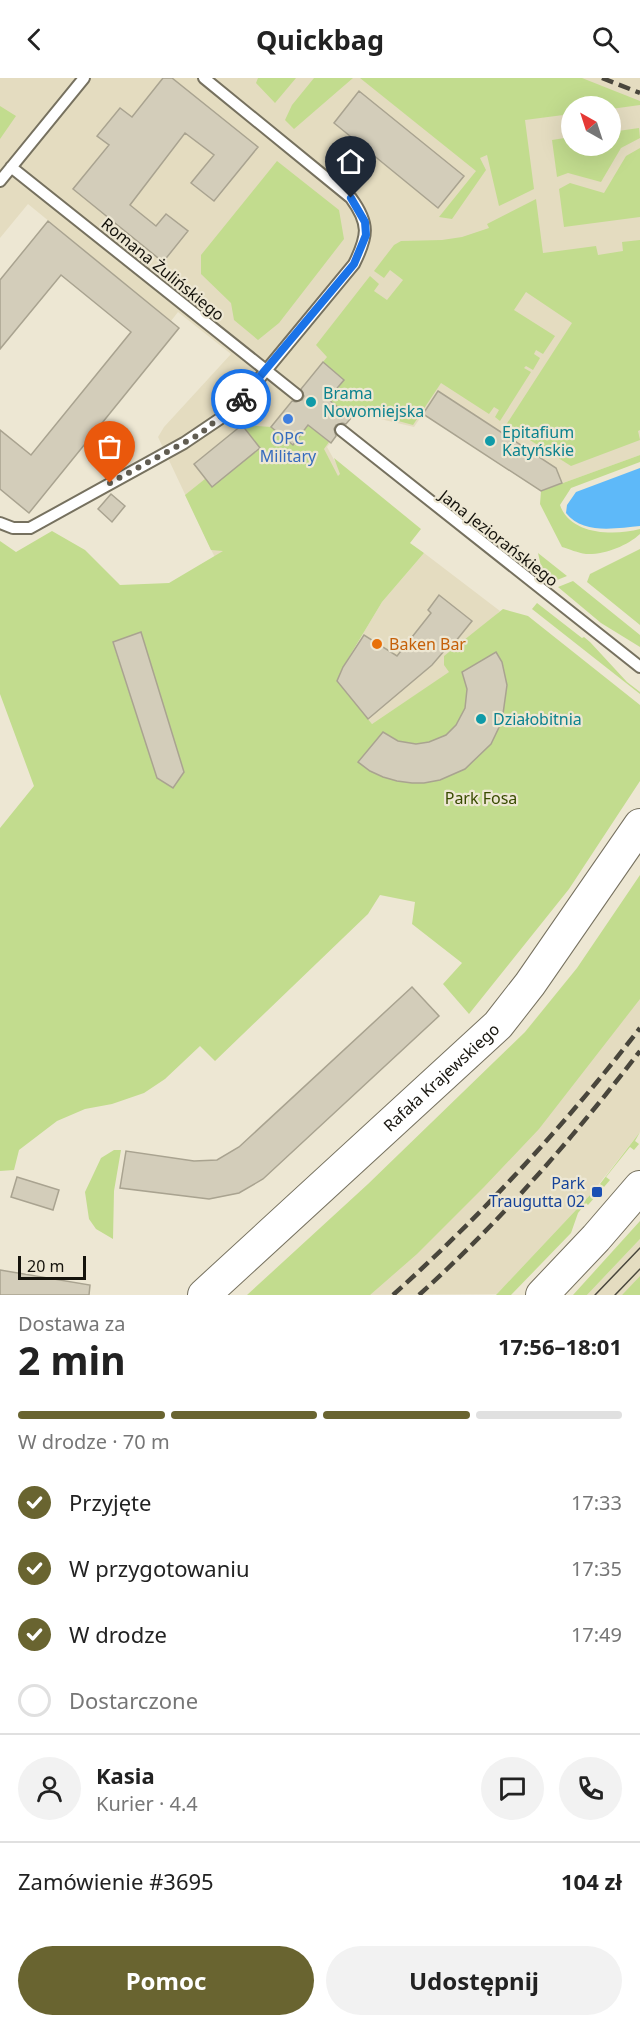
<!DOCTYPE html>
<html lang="pl">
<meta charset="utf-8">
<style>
body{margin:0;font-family:"Noto Sans",sans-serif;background:#f2f2f2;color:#222;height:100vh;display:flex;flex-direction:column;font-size:22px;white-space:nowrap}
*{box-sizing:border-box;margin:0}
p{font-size:20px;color:#767676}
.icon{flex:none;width:33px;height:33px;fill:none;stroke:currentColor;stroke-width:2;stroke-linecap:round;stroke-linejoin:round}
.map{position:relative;height:1217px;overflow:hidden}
.drawer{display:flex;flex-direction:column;background:#fff;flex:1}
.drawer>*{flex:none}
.needle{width:39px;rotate:321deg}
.controls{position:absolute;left:561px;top:18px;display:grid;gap:12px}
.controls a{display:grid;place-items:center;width:60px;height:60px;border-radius:50%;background:#fff;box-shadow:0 6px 24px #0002;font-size:30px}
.scale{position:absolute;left:18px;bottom:15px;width:68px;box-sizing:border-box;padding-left:6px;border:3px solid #15130c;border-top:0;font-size:16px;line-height:21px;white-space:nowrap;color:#15130c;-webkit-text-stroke:4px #ede7d3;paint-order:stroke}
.pin{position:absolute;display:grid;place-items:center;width:51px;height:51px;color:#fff;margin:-62px -26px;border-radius:50% 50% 50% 0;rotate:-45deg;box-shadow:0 0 6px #0007}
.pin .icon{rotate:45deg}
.courier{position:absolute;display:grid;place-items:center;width:60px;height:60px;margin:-30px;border:4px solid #1a73e8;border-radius:50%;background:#fff;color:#222;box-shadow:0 2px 8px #0007}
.overview em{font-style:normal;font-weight:700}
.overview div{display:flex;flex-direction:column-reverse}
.overview{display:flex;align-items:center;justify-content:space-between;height:102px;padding:0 18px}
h1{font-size:39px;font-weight:700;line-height:45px}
.bar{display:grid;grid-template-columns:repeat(4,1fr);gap:9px 6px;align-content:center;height:72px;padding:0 18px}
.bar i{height:8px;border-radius:4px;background:#e0e0e0}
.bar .active{background:#696430}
.bar p{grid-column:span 4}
.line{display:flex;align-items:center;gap:15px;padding:0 18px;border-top:2px solid #e0e0e0}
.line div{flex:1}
.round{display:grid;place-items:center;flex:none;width:63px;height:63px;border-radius:32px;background:#f2f2f2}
ol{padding:0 18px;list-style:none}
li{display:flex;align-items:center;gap:18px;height:66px}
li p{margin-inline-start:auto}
li .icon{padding:6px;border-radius:50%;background:#696430;color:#fff;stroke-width:4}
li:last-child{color:#767676}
li i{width:33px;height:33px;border:3px solid #e0e0e0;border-radius:50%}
.primary-button{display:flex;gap:12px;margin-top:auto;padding:12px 18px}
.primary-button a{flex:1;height:69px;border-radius:36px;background:#696430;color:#fff;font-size:24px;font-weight:700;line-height:69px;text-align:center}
.primary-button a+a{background:#f2f2f2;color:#222}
header{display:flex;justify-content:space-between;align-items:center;height:78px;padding:0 18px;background:#fff;font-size:27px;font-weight:700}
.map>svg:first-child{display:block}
</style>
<header><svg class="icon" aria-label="back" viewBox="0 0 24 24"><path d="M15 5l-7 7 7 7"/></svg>Quickbag<svg class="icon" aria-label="search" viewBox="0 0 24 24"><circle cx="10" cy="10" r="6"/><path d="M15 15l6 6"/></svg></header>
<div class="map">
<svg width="640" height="1217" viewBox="0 0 640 1217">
<rect width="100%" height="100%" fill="#ede7d3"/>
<!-- built -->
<path fill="#e4dcc0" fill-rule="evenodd" d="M0 0H640V377L541 413 423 336 414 349 355 335 327 369 362 432 235 522 158 359 164 349 231 276 178 234 171 243 28 126 0 160ZM572 28H610V68H572Z
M424 475 500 533 484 548 450 594 372 646 337 603 343 589 382 524Z
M640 909V1054L591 1116 497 1216 332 1217Z
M640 1161V1198L629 1210 622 1217H587Z"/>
<!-- green -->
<path fill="#c2dc8e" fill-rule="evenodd" d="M258 0H296L275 25 256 5Z
M314 0H353L294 51 285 42 292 27Z
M360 0H582L640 23V27L611 31 610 28H572L571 36 525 42 534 111 499 128 487 77 480 80 486 92 452 141 439 139 476 93Z
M0 28 16 38 0 61Z
M639 50 640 60 621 70 601 104 568 95 557 99 552 62 571 59 572 68H610L611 54Z
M640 70V139L564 149 559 111 570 105 604 115 626 78Z
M277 83 339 132 344 161 279 245 258 262 234 242 231 225 201 196V177Z
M536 121 543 175 596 168 598 177 623 173 622 164 640 162V352L638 353 640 362 571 388 506 347 572 245 526 214 514 232 555 258 543 276 536 272 534 276 540 280 533 292 526 288 524 290 531 294 500 343 495 339 499 332 494 329 489 336 441 305 413 347 354 331 349 338 328 321 344 302 323 284 327 279 316 267 370 198 379 206 374 213 387 222 403 202 390 192 384 200 374 193 394 167 401 163 442 162 462 159 489 150 487 146Z
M242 347 271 349 293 366 308 347 329 364 324 371 338 398 340 396 334 380 421 451 410 465 424 475 382 524 343 589 337 603 372 646 449 594 444 587V578L503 531 528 538 640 627V703L569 811 469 936 443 906 462 885 412 846 415 824 380 817 368 836 215 983 200 968 165 1001 144 1015 112 1026 85 1031 57 1043 19 1072 14 1092 0 1093V750L34 708 0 616V463L16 474 52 453 85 472 120 507 169 505 223 473 211 472 185 417 205 401 260 370ZM113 565 184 694 173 710 157 700Z
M640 377V384L571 410 560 427C570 457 614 458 640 451V456C627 468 604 477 586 476 578 475 569 471 562 469L540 426 541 413Z
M640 471V547L587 504 590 496Z
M538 475 567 498 552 504 543 497Z
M573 503 640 557V569L601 545 558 509Z
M537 525 582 560 584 559 590 564 627 604 640 614V616L532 531Z
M640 797V921L539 1051 484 1109 417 1176 370 1217H247L368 1106 525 954 577 890Z
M640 1054 635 1063 639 1066 634 1072 630 1069 606 1099 610 1102 604 1109 600 1106Z
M114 1072H121L114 1113 113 1161 96 1151 89 1141 85 1114 101 1080Z
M591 1116 595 1119 588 1127 586 1125 578 1135 571 1155 511 1217H496Z
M640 1143V1161L587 1217H573Z
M640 1198V1217H622Z"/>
<!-- water -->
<path fill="#5eb9f9" d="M640 390V448C617 450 583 457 566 435L567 427 576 414Z"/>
<!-- building -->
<path fill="#d3cdba" stroke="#a9a390" stroke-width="1.5" d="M163 0H172L258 69 214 123 191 105 214 77 185 55 130 127 156 148 166 136 188 153 163 184 73 111 109 67 97 58 120 30 132 39Z
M359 13 464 98 438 130 334 45Z
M48 143 179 250 29 435 0 411V352L31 377 131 254 61 197 0 271V202Z
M323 284 344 302 328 321 351 340 346 346 342 345 336 347 334 351 336 358 331 365 308 347 293 367 271 349 292 323 296 324 302 322 304 318 301 311Z
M438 313 556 390 562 405 541 413 423 336Z
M242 347 260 370 212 409 194 386Z
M111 416 125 428 112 444 98 431Z
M439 517 472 543 451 569 450 566 432 587 368 641 337 603 343 589 364 557 397 578 431 535 428 532Z
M141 554 184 694 173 710 157 700 113 564Z
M496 574 502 584 507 607 502 643 491 666 465 691 440 702 424 705H412L397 703 383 699 370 693 358 684 383 654 398 663 416 666 429 664 446 657 456 647 465 630 467 611 462 594Z
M412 909 439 938 263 1101 239 1115 209 1121 120 1110 126 1073 194 1083 217 1082 239 1069Z
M17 1099 59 1112 53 1132 11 1119Z
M0 1192 90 1207 89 1217H0Z"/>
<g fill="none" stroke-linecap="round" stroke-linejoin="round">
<defs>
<path id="lane" d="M11 89 297 317
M0 103 84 0
M341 352 640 589
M0 445 13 450H30L184 365 221 340 245 318 354 186C368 158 370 146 351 120L204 0"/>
<g id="secondary">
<path id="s1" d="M204 1217 498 947 530 906 640 747"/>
<path d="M542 1217 596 1160 640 1109"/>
</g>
</defs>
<!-- lane casing -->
<use href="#lane" stroke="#76715f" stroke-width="14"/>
<!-- secondary casing -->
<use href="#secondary" stroke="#76715f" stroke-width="34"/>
<!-- lane -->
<use href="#lane" stroke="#fff" stroke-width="10"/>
<!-- secondary -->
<use href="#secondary" stroke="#fff" stroke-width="32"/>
<!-- tram -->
<path stroke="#49463c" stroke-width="1.5" d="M595 1217 640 1170
M615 1217 640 1191"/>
<!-- rail -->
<path stroke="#49463c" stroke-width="4.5" stroke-dasharray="12 6" stroke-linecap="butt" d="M602 0 640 15
M393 1217C483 1136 566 1046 640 950
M419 1217C500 1144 573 1060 640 973"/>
</g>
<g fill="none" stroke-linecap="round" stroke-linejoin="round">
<!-- done -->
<path stroke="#615d52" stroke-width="6" stroke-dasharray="0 10.8" d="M110 405 200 356 241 321"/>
<!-- route -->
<path stroke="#1a73e8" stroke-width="8" d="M241 321 354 186 366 157 365 144 351 120"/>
</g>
<!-- markers -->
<g fill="#0f9aa8" stroke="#ede7d3" stroke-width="2">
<circle cx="311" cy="324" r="6"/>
<circle cx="490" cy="363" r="6"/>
<circle cx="481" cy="641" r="6"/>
</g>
<circle fill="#3f7fe0" stroke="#ede7d3" stroke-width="2" cx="288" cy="341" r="6"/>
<circle fill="#e8710a" stroke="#ede7d3" stroke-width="2" cx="377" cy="566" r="6"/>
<rect fill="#1a4fb4" stroke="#ede7d3" stroke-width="2" x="591" y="1108" width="12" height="12" rx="3"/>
<g text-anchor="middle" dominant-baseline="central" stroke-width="4.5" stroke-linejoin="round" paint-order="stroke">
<!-- street labels -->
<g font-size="16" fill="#15130c" stroke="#ede7d3">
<text transform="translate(163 191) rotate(39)">Romana Żulińskiego</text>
<text transform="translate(499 460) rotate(38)">Jana Jeziorańskiego</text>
<text stroke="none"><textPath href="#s1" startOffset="322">Rafała Krajewskiego</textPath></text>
</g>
<!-- culture labels -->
<g font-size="16" fill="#0d838f" stroke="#ede7d3" text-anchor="start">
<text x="323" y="315">Brama<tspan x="323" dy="18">Nowomiejska</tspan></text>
<text x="502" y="354">Epitafium<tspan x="502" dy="18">Katyńskie</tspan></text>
<text x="493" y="641">Działobitnia</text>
</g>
<!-- shop labels -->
<g font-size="16" fill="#366cbe" stroke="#ede7d3">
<text x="288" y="360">OPC<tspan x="288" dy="18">Military</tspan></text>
</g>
<!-- food labels -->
<g font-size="16" fill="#c56008" stroke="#ede7d3" text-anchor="start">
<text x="389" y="566">Baken Bar</text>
</g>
<!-- park labels -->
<g font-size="16" fill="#394b00" stroke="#ede7d3">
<text x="481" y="720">Park Fosa</text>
</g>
<!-- transit labels -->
<g font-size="16" fill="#164399" stroke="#ede7d3" text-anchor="end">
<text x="585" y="1105">Park<tspan x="585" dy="18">Traugutta 02</tspan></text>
</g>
</g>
</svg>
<div class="controls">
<a><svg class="needle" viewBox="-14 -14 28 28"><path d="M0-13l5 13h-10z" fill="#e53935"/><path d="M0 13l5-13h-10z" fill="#767676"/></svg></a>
</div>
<div class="scale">20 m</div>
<div class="pin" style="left:110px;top:405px;background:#ea580c"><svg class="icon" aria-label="bag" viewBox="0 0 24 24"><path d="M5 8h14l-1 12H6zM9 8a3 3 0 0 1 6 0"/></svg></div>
<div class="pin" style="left:351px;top:120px;background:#1f2937"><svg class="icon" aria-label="home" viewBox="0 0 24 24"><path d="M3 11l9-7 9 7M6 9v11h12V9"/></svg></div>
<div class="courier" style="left:241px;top:321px"><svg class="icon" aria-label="bike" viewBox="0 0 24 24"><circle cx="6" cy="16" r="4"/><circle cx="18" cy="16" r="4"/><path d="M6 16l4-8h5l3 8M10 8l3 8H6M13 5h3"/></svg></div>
</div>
<section class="drawer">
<div class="overview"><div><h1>2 min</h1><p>Dostawa za</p></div><em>17:56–18:01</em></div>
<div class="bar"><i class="active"></i><i class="active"></i><i class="active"></i><i></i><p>W drodze · 70 m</p></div>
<ol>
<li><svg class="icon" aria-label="check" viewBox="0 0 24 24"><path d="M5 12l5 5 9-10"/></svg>Przyjęte<p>17:33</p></li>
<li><svg class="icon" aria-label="check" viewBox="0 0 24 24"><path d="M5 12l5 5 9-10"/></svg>W przygotowaniu<p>17:35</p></li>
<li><svg class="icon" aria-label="check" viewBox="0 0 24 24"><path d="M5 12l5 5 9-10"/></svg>W drodze<p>17:49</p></li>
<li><i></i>Dostarczone</li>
</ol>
<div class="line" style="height:108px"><a class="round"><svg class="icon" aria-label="person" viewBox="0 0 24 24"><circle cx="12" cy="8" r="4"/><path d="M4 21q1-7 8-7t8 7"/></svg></a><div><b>Kasia</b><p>Kurier · 4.4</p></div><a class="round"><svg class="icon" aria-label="chat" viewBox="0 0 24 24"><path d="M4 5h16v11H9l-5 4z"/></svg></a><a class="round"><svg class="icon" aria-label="phone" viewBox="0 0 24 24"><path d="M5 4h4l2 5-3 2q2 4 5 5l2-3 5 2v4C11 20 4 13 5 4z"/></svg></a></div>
<div class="line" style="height:78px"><div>Zamówienie #3695</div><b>104 zł</b></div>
<div class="primary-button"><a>Pomoc</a><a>Udostępnij</a></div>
</section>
